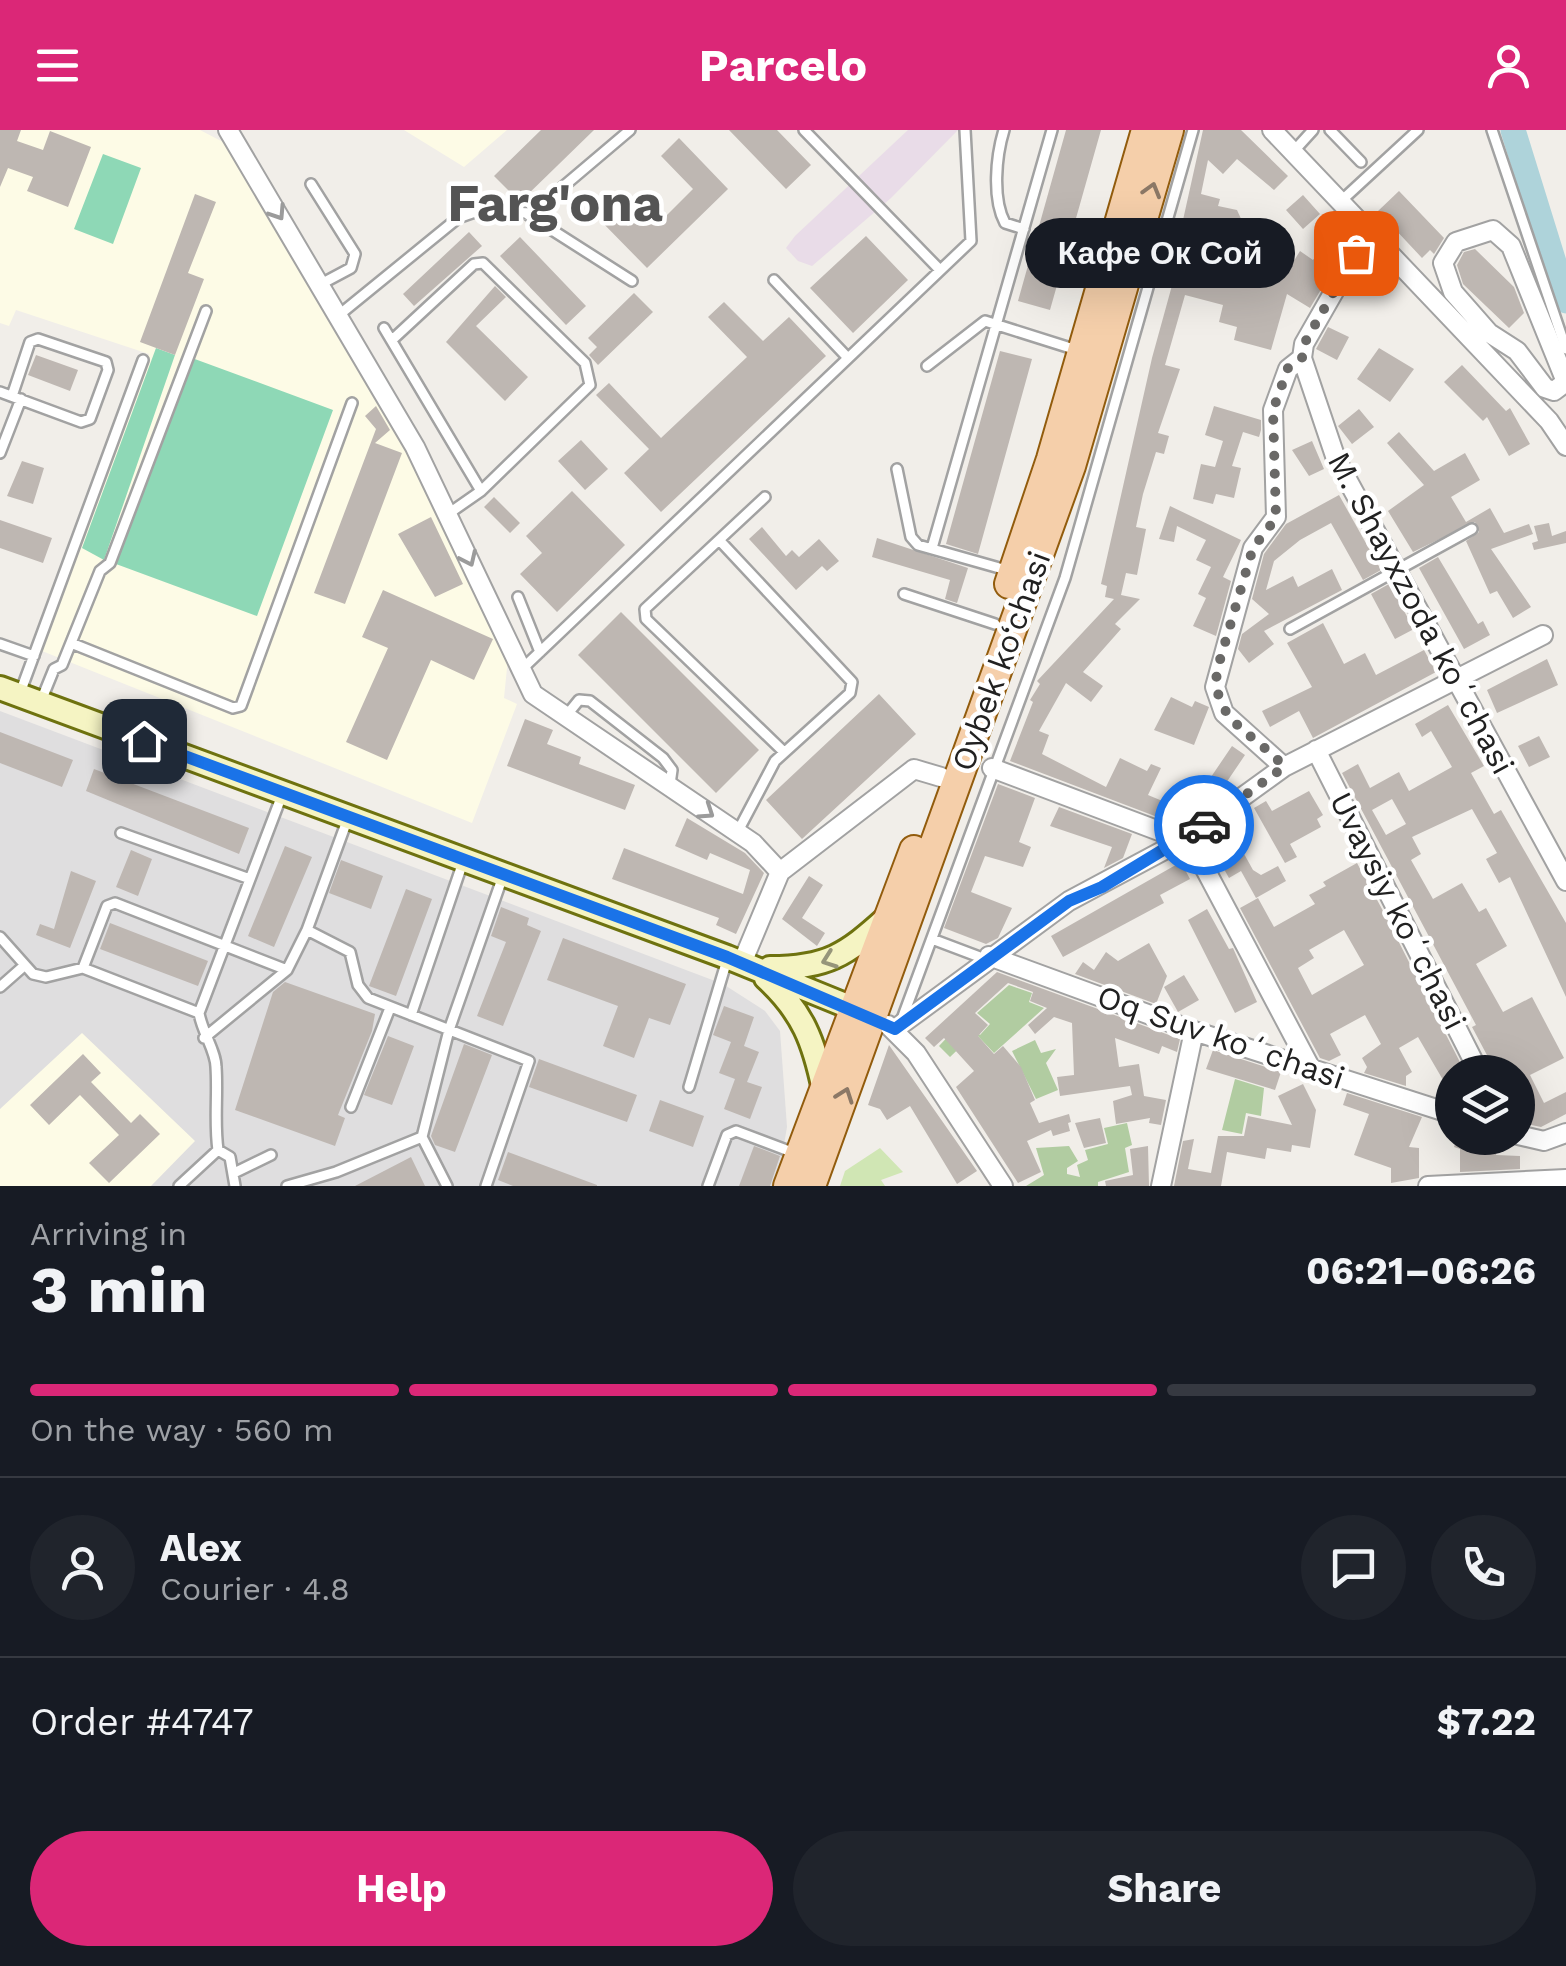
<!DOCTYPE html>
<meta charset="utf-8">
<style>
body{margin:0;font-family:"Work Sans",sans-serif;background:#20242c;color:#f1f3f6;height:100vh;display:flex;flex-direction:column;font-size:38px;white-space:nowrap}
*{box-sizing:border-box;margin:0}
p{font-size:32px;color:#9ea1a6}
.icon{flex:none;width:55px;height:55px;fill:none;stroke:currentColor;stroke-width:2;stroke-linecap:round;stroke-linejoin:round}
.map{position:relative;height:1056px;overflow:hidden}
.drawer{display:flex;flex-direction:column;background:#171b24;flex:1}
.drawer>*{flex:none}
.tools{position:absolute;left:1435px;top:925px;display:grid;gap:20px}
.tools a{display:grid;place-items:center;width:100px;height:100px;border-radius:50%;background:#171b24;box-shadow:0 10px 40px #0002;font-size:50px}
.pin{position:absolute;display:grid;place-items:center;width:85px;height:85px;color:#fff;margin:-42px;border-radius:20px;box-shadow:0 5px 15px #0006}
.courier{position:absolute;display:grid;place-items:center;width:100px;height:100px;margin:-50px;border:8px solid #1a73e8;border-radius:50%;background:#fff;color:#222;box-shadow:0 2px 12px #0007}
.bubble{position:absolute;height:70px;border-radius:35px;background:#171b24;box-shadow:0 10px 40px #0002;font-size:32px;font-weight:700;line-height:70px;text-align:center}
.summary em{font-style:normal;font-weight:700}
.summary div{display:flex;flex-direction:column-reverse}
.summary{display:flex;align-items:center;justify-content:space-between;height:170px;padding:0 30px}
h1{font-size:65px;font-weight:700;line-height:75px}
.bar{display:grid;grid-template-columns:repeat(4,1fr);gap:15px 10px;align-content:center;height:120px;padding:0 30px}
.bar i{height:12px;border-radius:8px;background:#363941}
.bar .active{background:#db2777}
.bar p{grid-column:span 4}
.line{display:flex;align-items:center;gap:25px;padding:0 30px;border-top:2px solid #363941}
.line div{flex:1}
.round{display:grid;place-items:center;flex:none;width:105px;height:105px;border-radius:52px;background:#20242c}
.action{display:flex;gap:20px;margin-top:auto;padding:20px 30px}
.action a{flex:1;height:115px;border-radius:60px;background:#db2777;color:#fff;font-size:40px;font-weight:700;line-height:115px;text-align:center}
.action a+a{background:#20242c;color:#f1f3f6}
header{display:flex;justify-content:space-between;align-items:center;height:130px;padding:0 30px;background:#db2777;color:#fff;font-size:45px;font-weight:700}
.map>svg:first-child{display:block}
</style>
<header><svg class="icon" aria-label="menu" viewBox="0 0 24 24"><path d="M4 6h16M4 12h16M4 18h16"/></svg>Parcelo<svg class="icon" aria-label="person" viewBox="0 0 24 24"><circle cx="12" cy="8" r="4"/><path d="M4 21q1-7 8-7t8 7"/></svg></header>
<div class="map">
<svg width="1566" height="1056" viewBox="0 0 1566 1056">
<rect width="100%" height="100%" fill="#f1eee9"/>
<!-- residential -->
<path fill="#dfdedf" d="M0 581 723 854 765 881 780 901 787 997 777 1056H0Z"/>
<!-- industrial -->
<path fill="#e9dce8" d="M908 0H958L891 68 812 136 798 131 786 118 795 106Z"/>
<!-- education -->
<path fill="#fdfbe6" d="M0 0H200L223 12 397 298 508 528 504 568 517 574 472 693 42 521 149 224 16 180 9 196 0 193Z
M404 0H507L464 37Z
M82 903 195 1011 151 1056H0V979Z"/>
<!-- grass -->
<path fill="#d0e6b4" d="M880 1018 903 1042 881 1050 885 1056H840L845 1041Z"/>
<!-- forest -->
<path fill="#b1cca1" d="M1009 855 1032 863 1029 872 1044 878 994 923 975 903 950 927 939 916 955 899 969 897 980 905 990 894 977 883Z
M1035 910 1041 923 1056 919 1046 933 1058 960 1036 969 1012 921Z
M1235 949 1264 958 1261 986 1246 983 1242 1004 1222 1000Z
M1127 993 1132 1015 1125 1018 1129 1042 1098 1052V1056H1026L1044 1045 1036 1018 1069 1016 1078 1031 1067 1038V1044L1080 1047 1077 1035 1088 1030 1085 1020 1108 1014 1104 998Z"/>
<!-- pitch -->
<path fill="#8ed8b6" d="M103 24 141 38 113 114 74 99Z
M156 218 175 225 104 430 82 418Z
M192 228 333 280 257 486 116 434Z"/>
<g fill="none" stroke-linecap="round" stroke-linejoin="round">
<!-- river -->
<path stroke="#aed3da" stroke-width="25" d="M1513 0 1566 171"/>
</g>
<!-- building -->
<path fill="#beb7b2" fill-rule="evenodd" d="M0 0H21L17 11 43 20 50 1 91 17 68 77 27 61 33 47 8 38 0 57Z
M541 0H594L520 72 494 46Z
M729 0H777L811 35 786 59Z
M1066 0H1101L1050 180 1018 171Z
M1203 0H1241L1288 46 1274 60 1237 29 1223 44 1208 30 1201 64 1220 69 1218 76 1237 80 1253 115 1222 108 1214 137 1248 147 1247 139 1273 135 1279 126 1292 134 1300 121 1313 130 1336 102 1348 114 1310 178 1287 164 1271 220 1234 210 1237 197 1219 192 1223 175 1185 165 1165 235 1180 239 1158 303 1169 306 1164 324 1156 322 1143 364 1136 397 1146 399 1137 445 1126 443 1121 465 1140 469 1115 494 1121 499 1083 542 1103 556 1091 572 1066 553 1039 601 1049 605 1042 624 1106 657 1120 628 1147 641 1151 634 1161 638 1148 665 1184 680 1214 649 1211 647 1232 616 1245 625 1224 656 1181 696 1010 631 1033 572 1030 570 1040 554 1037 551 1114 469 1105 467 1107 456 1101 454 1152 228 1187 101 1181 99Z
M679 8 728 59 647 138 595 85 607 74 628 96 649 76 662 90 693 59 661 26Z
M1399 61 1444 108 1434 124 1430 120 1422 128 1378 81Z
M195 64 216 72 188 143 204 149 175 225 140 212Z
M1303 65 1320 84 1303 99 1286 80Z
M469 102 482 116 414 176 403 164Z
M866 106 908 150 853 203 810 158Z
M520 107 586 176 566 195 500 126Z
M1475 119 1514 157 1524 183 1509 198 1463 154 1457 135 1464 122Z
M495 156 506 167 476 196 528 247 505 271 446 212Z
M634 163 653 182 598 235 589 225 597 217 588 208Z
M724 172 763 211 789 187 826 226 661 382 624 343 649 319 596 265 609 253 661 308 747 227 708 187Z
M1328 197 1349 207 1337 230 1316 219Z
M1379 218 1414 239 1390 272 1357 249Z
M1000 221 1032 229 978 424 946 414Z
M36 225 78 240 70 261 28 245Z
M1462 235 1506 281 1510 278 1530 314 1509 326 1487 287 1483 291 1444 252Z
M376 276 390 300 375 313 402 323 345 474 314 463 376 299 365 286Z
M1214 276 1261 290V300L1259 307 1243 302 1232 336 1241 338 1234 368 1216 364 1213 374 1193 369 1201 334 1215 337 1223 311 1205 305Z
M1359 279 1374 297 1352 314 1338 296Z
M1399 302 1434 341 1465 323 1480 350 1451 367 1466 392 1490 378 1504 403 1529 394 1533 404 1491 419 1531 477 1513 488 1497 461 1490 464 1466 411 1479 402 1475 392 1413 422 1388 381 1424 355 1387 313Z
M581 310 608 339 585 360 558 331Z
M1312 311 1324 339 1309 346 1292 320Z
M22 331 44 338 33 374 7 366Z
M572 361 625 415 557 482 520 444 542 423 526 406Z
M1339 365 1381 440 1363 450 1331 393 1300 410 1274 431 1266 460 1293 446 1298 457 1332 439 1342 460 1264 501 1274 514 1249 533 1238 519 1242 504 1269 484 1252 469 1264 424 1286 394Z
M494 367 520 393 510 403 484 377Z
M1170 376 1241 410 1223 447 1231 451 1216 506 1193 496 1206 468 1198 464 1211 437 1196 430 1206 410 1177 396 1174 412 1159 409Z
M431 387 463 454 435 467 398 404Z
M0 390 52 408 43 433 0 418Z
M1549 393 1552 406 1566 401V413L1534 420 1532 413 1538 411 1534 396Z
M762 397 786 426 792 420 799 427 819 409 839 431 827 441 822 436 796 460 749 409Z
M877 408 968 438 957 473 945 469 950 450 872 427Z
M1438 427 1478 494 1483 491 1490 505 1464 519 1419 438Z
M1389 454 1414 499 1395 509 1371 464Z
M383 460 493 509 474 550 431 530 387 630 346 612 388 518 362 507Z
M621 482 759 620 716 663 578 525Z
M1323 493 1344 534 1365 523 1376 545 1424 520 1436 542 1313 608 1299 581 1270 597 1262 581 1312 557 1287 513Z
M1547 529 1558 555 1497 583 1487 560Z
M879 564 916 604 802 709 766 670Z
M1171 567 1192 577 1195 571 1209 577 1194 615 1154 600Z
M1448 575 1484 636 1471 643 1494 684 1501 680 1566 793V867L1510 747 1499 753 1486 729 1497 723 1472 679 1412 707 1421 724 1411 730 1433 769 1462 753 1479 782 1486 778 1507 816 1476 834 1503 882 1532 867 1564 928 1530 945 1544 973 1566 962V984L1541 997 1522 993 1518 984V942H1496L1472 897 1476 895 1342 643 1358 634 1370 658 1399 642 1409 661 1452 637 1431 601 1422 607 1415 594ZM1392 669 1406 694 1386 705 1372 680Z
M525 589 553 600 547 614 581 627 579 634 635 655 625 680 507 636Z
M0 602 73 630 62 657 0 633Z
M1539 606 1550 627 1529 637 1518 616Z
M94 639 249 698 239 724 86 661Z
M998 654 1035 668 1019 712 1031 717 1023 737 985 726 971 762 1012 778 998 808 986 814 944 798Z
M1309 661 1323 685 1317 689 1321 697 1290 714 1297 727 1285 733 1254 678 1266 671 1272 681Z
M1059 677 1132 704 1123 728 1104 738 1112 717 1050 696Z
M687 688 745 723 764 743 736 804 716 795 719 788 612 749 624 718 743 764 750 740 710 723 707 730 675 716Z
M1233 704 1253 740 1261 745 1278 736 1286 751 1256 768 1241 741 1229 748 1211 716Z
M285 716 312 727 274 817 248 806Z
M131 720 152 729 138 766 116 757Z
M341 730 383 746 371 779 329 763Z
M1181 732 1190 749 1160 765 1164 773 1063 827 1051 806Z
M1357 733 1382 779 1465 942H1452L1443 950 1418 907 1399 918 1412 942 1406 946V956L1364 943 1367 937 1362 928 1381 914 1365 885 1330 904 1341 925 1329 931 1320 928 1240 778 1258 768 1274 797 1315 774 1309 765 1326 756 1323 752ZM1344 800 1364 835 1312 865 1298 838 1314 828 1309 820Z
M71 741 96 751 70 818 36 805 40 794 54 799Z
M809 746 823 755 802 788 825 803 817 816 782 789Z
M406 759 432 769 396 866 369 856Z
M501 777 529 788 527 795 541 801 503 896 477 886 506 812 491 806Z
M1207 779 1229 819 1233 818 1257 872 1235 883 1188 790Z
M110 793 208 831 198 856 100 819Z
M563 808 686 854 670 895 649 888 634 928 603 916 618 876 547 850Z
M1149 813 1167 846 1156 874 1075 844 1083 832 1094 840 1106 822 1118 831Z
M997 842 1180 909 1177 922 1162 916 1159 924 1115 908 1119 937 1139 934 1144 966 1166 970 1161 995 1149 993 1150 988 1116 994 1113 971 1132 965 1130 956 1060 966 1057 947 1074 945 1072 893 1054 887 1035 904 1028 895 1047 878 1030 871 1033 862 1008 853 975 883 988 895 978 906 994 924 1003 916 1021 937 1035 970 1030 973 1039 993 1069 984 1071 992 1068 993 1070 1001 1053 1006 1051 1000 1027 1011 1041 1042 1018 1053 956 957 974 941 944 908 934 917 925 908Z
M1184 845 1199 870 1178 882 1164 857Z
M285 852 375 884 372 901 338 985 345 988 335 1016 235 980 273 862Z
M724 876 754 887 744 916 759 922 747 952 762 957 750 989 724 979 735 949 719 943 731 912 713 905Z
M388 906 414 916 392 975 364 965Z
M464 914 492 925 455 1022 435 1015 431 1006Z
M889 915 977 1041 957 1054 910 976 887 990 880 979 868 975Z
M1213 920 1281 942 1275 960 1206 939Z
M83 924 101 943 91 952 131 993 140 984 160 1004 109 1053 89 1033 119 1005 80 965 49 995 30 975Z
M539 929 637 965 627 992 529 957Z
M1303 954 1316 980 1310 1018 1292 1015 1291 1022 1267 1018 1265 1029 1227 1022 1221 1056H1174L1183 1011 1194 1009 1188 1039 1211 1043 1218 1006H1244L1248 986 1292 995 1278 966Z
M1347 963 1422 987 1409 1017 1419 1018V1048L1391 1053V1038L1354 1025 1369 984 1343 975Z
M660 970 704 986 693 1017 649 1001Z
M1100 988 1106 1013 1084 1018 1075 993Z
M1457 1008 1499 1011 1496 1025 1520 1026V1039L1460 1042V1019L1454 1017Z
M754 1016 780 1026 770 1056H739Z
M1148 1016 1149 1056H1106L1105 1051 1133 1045 1130 1019Z
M508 1022 597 1055V1056H513L498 1050Z
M411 1027 425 1056H355Z"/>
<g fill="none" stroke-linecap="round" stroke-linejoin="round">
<defs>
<path id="service" d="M804 0 940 140
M1004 0C996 26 992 69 1005 93L1024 99
M1330 0 1361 32
M1492 0 1566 219
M1293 22 1313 0
M311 54 355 124 351 138 321 154
M1340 72 1418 0
M527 84 632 151
M774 150 848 228
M339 185 458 88 478 81 532 83 630 0
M384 198 481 361
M392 210 474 134 483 133 585 233 590 255 481 361 448 384
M927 236 985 191 1080 221
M0 262 81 292 90 289 108 240 106 232 38 209 30 212 12 266
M0 323 21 269
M897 339 911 407 918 415 1010 441
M765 367 645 479 646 489 784 622
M721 412 852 552 850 563 775 631 737 703
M932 418 1052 0
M904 464 995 494
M518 467 540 522
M1290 499 1472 399
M71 513 233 578 241 576 352 273
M0 514 34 526
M522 539 971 111 965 0
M20 563 143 230
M41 571 54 539 62 535 100 441 110 433 206 181
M566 586 579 570 590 571 663 628 672 640 670 654
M121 703 250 749
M307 800 350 822 358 855 368 868 529 931 486 1056
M0 807 33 844 46 847 83 838 199 883
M932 809 985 829
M83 838 107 776 115 773 287 840
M0 857 25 835
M411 885 463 732
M902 889 1065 448 1193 0
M204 908 287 840 307 800 348 688
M689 957 727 830
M351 977 390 878
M234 1043 271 1025
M179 1056 218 1020
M235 1056 230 1027 218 1020C214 992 218 965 216 937 216 921 202 902 199 883L282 665
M287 1056 336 1042 422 1007
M447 1056 422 1007 449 900 503 746
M708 1056 727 1005 736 1001 797 1024"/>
<path id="minor" d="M228 0 415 317 533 564 753 713 780 742 742 833
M1272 0 1549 291 1566 316
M1493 100 1511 116 1566 252 1554 261 1545 258 1517 221 1489 203 1453 162 1443 133 1456 112Z
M1373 106 1356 123 1304 214 1302 228 1336 329 1566 751
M1316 620 1479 942
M1284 637 1224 583 1215 557 1253 418 1276 387 1273 280 1288 239 1302 228
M992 638 1183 710 1195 720 1310 937
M780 742 914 639 941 647
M989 826 1194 901 1452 984
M888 895 916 923 1003 1056
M895 899 1069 771 1183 710 1284 637 1543 505
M1518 1005 1544 1011 1566 1003
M1161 1056 1194 901
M1428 1056 1566 1049"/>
<path id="secondary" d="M0 558 727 827 867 884
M770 838C827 838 846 825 887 788
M766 848C803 882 814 912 824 960"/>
<path id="primary" d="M1009 454 1051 329 1146 0
M788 1056 914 720
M811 1056 1071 336 1169 0"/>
</defs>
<!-- service casing -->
<use href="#service" stroke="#a2a2a2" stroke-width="14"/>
<!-- minor casing -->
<use href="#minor" stroke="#a2a2a2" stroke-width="22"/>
<!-- secondary casing -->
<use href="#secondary" stroke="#6e720f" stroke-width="28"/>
<!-- primary casing -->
<use href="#primary" stroke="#925c0d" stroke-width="32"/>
<!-- service -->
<use href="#service" stroke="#fff" stroke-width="9"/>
<!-- minor -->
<use href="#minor" stroke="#fff" stroke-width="18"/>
<!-- secondary -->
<use href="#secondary" stroke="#f5f4c3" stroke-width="22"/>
<!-- primary -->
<use href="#primary" stroke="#f5cfaa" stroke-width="28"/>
</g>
<!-- one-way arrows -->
<defs><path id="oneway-chevron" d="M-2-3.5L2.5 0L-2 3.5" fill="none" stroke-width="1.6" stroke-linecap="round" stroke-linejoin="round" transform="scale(2.5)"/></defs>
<g stroke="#8b7866">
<use href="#oneway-chevron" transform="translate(1152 60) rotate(-74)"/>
<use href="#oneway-chevron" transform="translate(845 965) rotate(-70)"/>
</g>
<g stroke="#9b9b9b">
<use href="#oneway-chevron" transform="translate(278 83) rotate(57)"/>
<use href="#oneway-chevron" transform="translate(469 429) rotate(65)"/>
<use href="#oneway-chevron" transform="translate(707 682) rotate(34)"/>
</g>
<use stroke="#96957a" href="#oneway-chevron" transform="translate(829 830) rotate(160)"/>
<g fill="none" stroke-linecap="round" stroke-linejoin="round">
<!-- done -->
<path stroke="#6a6967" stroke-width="10" stroke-dasharray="0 18" d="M1204 695 1284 637C1256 603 1211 592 1217 540L1253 418 1276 388 1273 280 1288 238 1302 228 1304 214 1356 123"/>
<!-- route -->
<path stroke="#1a73e8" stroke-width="12" d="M144 611 727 827 895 899 1069 771 1102 757 1204 695"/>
</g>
<g text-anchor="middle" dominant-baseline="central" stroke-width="9" stroke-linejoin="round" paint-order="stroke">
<!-- street labels -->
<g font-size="32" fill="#212121" stroke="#fff">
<text transform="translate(1421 483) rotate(62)">M. Shayxzoda koʻchasi</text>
<text transform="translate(1001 531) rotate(-70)">Oybek ko‘chasi</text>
<text transform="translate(1398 781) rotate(63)">Uvaysiy koʻchasi</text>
<text transform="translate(1221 907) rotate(19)">Oq Suv koʻchasi</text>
</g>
<!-- town labels -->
<g font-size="52" font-weight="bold" fill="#545454" stroke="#fff">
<text x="555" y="73">Farg'ona</text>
</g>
</g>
</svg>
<div class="tools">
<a><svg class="icon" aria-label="layers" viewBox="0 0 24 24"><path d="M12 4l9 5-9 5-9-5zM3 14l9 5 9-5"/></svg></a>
</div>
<div class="pin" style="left:1356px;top:123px;background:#ea580c"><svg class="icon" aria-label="bag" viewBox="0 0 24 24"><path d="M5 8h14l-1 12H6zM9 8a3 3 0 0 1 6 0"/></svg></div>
<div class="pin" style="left:144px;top:611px;background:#1f2937"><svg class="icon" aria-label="home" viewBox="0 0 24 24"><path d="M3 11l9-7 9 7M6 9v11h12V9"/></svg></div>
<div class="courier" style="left:1204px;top:695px"><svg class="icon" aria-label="car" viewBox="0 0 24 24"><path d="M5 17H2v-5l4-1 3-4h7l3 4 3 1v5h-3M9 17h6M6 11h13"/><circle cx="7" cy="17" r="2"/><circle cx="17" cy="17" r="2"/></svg></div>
<div class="bubble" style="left:1025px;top:88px;width:270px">Кафе Ок Сой</div>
</div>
<section class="drawer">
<div class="summary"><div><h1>3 min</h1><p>Arriving in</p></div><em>06:21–06:26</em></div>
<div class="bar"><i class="active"></i><i class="active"></i><i class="active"></i><i></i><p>On the way · 560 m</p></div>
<div class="line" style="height:180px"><a class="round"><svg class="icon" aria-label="person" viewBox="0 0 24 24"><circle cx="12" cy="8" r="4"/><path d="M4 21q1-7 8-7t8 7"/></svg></a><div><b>Alex</b><p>Courier · 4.8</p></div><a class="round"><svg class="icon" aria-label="chat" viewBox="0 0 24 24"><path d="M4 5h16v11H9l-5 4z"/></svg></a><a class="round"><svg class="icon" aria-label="phone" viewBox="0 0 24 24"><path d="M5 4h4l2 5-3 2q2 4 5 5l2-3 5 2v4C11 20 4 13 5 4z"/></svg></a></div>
<div class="line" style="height:130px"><div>Order #4747</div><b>$7.22</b></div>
<div class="action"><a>Help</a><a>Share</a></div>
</section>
